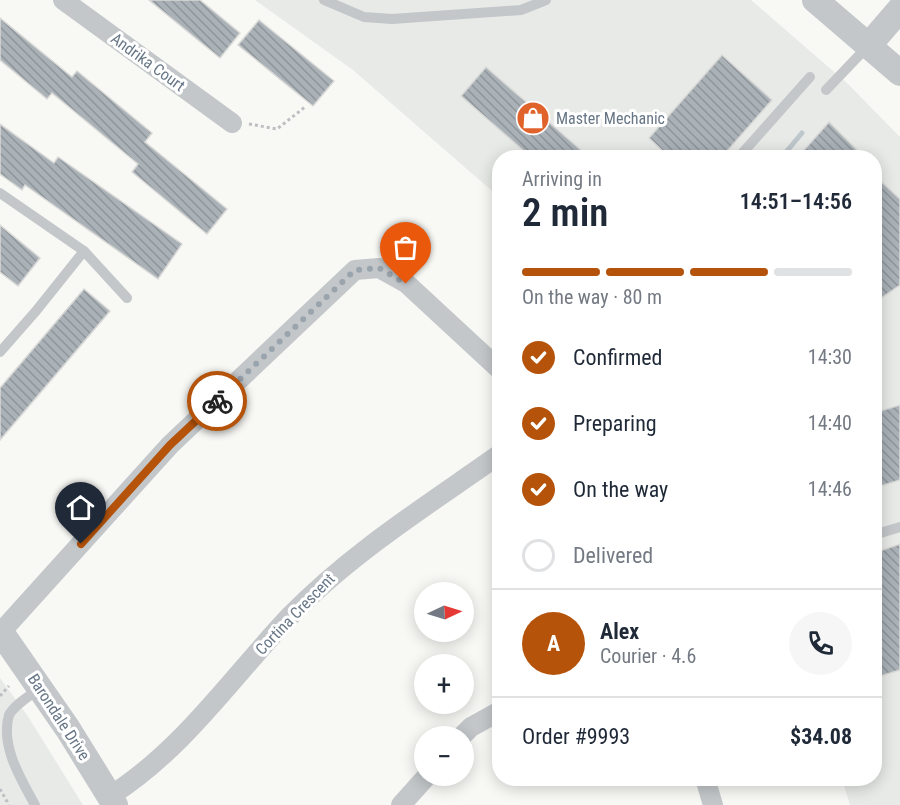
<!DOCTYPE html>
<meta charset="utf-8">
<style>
body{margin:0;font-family:"Roboto Condensed",sans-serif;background:#f6f6f7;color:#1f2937;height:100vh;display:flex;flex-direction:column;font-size:22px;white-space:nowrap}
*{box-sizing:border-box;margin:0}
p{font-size:20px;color:#747a83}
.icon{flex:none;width:33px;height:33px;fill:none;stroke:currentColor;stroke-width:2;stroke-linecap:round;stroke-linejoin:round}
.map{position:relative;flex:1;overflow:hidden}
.sheet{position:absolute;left:492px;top:150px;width:390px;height:636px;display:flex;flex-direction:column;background:#fff;border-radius:24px;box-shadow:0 3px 15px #0003}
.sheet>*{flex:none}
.needle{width:39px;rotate:86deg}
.fabs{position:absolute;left:414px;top:582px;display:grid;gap:12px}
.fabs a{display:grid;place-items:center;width:60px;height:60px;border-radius:50%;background:#fff;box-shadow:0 3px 15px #0003;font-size:30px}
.pin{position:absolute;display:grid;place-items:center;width:51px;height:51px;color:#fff;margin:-62px -26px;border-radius:50% 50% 50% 0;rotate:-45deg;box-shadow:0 0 6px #0007}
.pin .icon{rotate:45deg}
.courier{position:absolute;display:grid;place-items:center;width:60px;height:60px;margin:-30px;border:4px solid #b45309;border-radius:50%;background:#fff;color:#222;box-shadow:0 2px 8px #0007}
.summary em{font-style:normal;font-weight:600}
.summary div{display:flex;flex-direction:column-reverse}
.summary{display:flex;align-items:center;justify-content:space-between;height:102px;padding:0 30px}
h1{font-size:39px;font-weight:600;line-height:45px}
.bar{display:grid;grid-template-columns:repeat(4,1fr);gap:9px 6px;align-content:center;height:72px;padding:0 30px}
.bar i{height:8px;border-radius:4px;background:#e0e1e3}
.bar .selected{background:#b45309}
.bar p{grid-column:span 4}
.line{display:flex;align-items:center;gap:15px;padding:0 30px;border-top:2px solid #e0e1e3}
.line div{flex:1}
.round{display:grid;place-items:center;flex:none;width:63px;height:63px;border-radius:32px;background:#f6f6f7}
ol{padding:0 30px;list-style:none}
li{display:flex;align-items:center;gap:18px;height:66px}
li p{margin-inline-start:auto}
li .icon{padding:6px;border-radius:50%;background:#b45309;color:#fff;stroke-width:4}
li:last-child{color:#747a83}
li i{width:33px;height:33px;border:3px solid #e0e1e3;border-radius:50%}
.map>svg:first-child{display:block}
</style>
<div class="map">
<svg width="900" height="805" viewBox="0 0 900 805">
<defs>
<pattern id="building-back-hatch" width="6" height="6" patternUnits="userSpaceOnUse" patternTransform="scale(1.5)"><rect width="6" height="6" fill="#aab2b8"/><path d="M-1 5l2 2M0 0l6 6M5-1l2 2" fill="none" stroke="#8e959b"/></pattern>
</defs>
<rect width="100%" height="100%" fill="#f8f8f5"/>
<!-- built -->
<path fill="#e8eae8" d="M255 0H751L848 84 900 137V805H850L842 779 874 778V158H500L499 197 353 70Z
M0 678 27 715 83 805H0Z"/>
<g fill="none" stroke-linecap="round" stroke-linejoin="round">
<!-- stream -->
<path stroke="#bdc7cc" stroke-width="5" d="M781 158 802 133"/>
</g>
<!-- building -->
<path fill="url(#building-back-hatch)" stroke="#d9d9d7" stroke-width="1.5" d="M149 0H200L240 33 220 58Z
M0 18 72 77 77 71 152 133 145 142 227 209 207 234 132 172 138 164 52 93 47 99 0 60Z
M259 20 334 81 313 106 238 45Z
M722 55 772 100 721 158H670L649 138Z
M486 67 590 158H532L461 96Z
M829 122 865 158H797Z
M0 124 54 163 58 157 182 244 158 279 25 185 22 190 0 174Z
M874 175 900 199V285L874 303Z
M0 225 40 258 18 286 0 272Z
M84 289 110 311 0 440V388Z
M900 405V480L874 488V413Z
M900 544V670L874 678V553Z"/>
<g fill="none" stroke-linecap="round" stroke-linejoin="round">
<!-- path -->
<path stroke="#bdbfc2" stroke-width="3" stroke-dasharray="3 3" stroke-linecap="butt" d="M249 124 277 129 305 107
M0 696 9 686
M0 789 9 805"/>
<!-- service -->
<path stroke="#c3c7ca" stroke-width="10" d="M324 0 364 17 392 19 521 10 546 0
M826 90 869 45
M738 158 810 77
M0 193 84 251 127 298
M0 352 36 311 84 251
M874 535 900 527
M35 805C21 779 0 746 9 715 15 704 30 696 40 688"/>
<!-- minor -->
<path stroke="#c3c7ca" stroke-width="20" d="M63 0 232 123
M1 632 170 445 355 270 379 268 406 283 500 370
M462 736 471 727 500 711
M705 778 713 805
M110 796C183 750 232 677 290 616 351 553 428 505 500 454
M401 805 427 776"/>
<!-- tertiary -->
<path stroke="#c3c7ca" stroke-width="26" d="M815 0 900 73
M869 45 900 9
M0 631 68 729 115 805"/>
</g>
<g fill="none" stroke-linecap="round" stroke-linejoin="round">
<!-- done -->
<path stroke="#9aa4ad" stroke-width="6" stroke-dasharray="0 10.8" d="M217 401 355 270 379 268 406 284"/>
<!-- route -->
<path stroke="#b45309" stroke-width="8" d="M81 544 170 445 217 401"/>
</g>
<!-- icons -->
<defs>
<symbol id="shop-disc" viewBox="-11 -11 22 22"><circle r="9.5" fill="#e1632c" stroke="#fff"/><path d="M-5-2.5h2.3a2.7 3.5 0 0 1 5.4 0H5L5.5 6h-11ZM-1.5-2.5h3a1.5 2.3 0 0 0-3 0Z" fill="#fff"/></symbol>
</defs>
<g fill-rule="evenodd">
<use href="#shop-disc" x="514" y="99" width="38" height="38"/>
</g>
<g text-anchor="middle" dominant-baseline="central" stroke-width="6" stroke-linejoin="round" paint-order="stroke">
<!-- street labels -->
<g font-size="16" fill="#677686" stroke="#fff">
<text transform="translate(148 62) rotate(36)">Andrika Court</text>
<text transform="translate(295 614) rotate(-46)">Cortina Crescent</text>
<text transform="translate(59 717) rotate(57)">Barondale Drive</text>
</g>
<!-- poi labels -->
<g font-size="16" fill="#677686" stroke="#fff" text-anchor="start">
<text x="556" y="118">Master Mechanic</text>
</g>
</g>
</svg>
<div class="fabs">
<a><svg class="needle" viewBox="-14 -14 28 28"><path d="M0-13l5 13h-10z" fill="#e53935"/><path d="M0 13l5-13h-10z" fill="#747a83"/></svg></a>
<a>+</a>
<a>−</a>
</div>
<div class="pin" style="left:406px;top:284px;background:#ea580c"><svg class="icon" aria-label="bag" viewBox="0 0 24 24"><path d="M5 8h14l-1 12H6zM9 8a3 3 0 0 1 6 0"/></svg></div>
<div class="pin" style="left:81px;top:544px;background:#1f2937"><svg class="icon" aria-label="home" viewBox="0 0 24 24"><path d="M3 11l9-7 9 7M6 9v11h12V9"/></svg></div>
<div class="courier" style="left:217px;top:401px"><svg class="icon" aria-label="bike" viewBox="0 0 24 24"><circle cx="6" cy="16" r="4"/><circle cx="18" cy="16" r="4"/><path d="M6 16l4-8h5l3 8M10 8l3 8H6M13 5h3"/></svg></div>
<section class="sheet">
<div class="summary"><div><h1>2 min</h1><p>Arriving in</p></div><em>14:51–14:56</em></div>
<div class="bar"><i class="selected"></i><i class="selected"></i><i class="selected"></i><i></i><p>On the way · 80 m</p></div>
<ol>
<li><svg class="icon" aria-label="check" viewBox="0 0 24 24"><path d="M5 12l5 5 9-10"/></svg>Confirmed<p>14:30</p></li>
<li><svg class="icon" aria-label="check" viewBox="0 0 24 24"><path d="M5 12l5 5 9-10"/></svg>Preparing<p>14:40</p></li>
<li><svg class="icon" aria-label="check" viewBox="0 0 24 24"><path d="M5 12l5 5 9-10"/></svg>On the way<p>14:46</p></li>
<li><i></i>Delivered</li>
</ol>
<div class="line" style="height:108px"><b class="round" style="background:#b45309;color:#fff">A</b><div><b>Alex</b><p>Courier · 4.6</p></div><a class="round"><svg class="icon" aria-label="phone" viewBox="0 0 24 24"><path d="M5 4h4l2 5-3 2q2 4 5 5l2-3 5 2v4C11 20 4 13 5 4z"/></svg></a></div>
<div class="line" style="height:78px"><div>Order #9993</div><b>$34.08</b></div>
</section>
</div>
